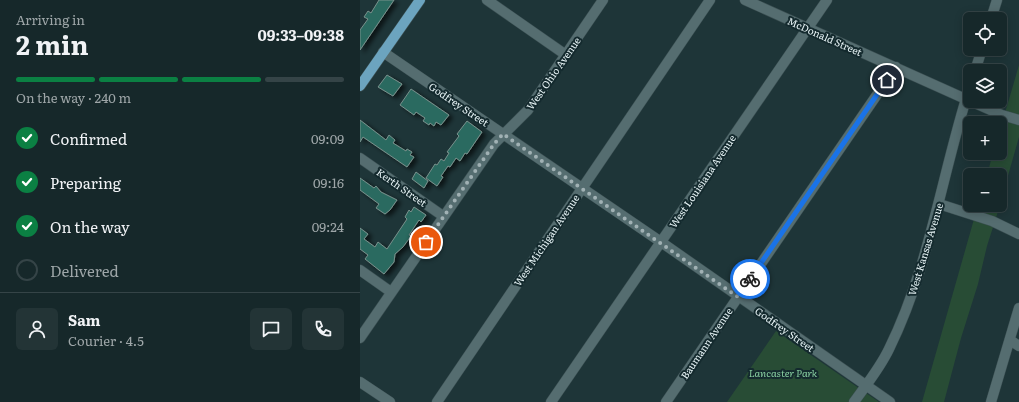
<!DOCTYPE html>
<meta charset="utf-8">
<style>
body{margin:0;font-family:Literata,serif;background:#233436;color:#f1f3f6;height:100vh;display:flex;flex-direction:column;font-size:15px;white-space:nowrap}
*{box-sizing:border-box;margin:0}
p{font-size:13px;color:#9ea6a8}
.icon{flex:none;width:22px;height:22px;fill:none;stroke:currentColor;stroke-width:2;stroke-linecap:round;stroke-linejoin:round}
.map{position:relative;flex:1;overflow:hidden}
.sheet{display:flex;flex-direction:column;background:#16282a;width:360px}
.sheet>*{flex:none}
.tools{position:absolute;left:603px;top:12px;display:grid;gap:8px}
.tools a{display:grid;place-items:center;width:44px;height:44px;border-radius:6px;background:#16282a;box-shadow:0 2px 10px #0003,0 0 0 1px #354447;font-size:20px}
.pin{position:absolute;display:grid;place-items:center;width:34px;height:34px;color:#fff;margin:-17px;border:2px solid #fff;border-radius:50%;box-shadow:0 1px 4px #0007}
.courier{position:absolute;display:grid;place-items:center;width:40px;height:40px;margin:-20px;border:3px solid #1a73e8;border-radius:50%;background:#fff;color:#222;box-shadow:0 1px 5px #0007}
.overview em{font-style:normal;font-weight:700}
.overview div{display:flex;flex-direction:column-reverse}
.overview{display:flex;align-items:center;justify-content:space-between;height:68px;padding:0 16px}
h1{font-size:26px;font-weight:700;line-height:30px}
.bar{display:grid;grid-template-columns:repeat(4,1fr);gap:6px 4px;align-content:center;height:48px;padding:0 16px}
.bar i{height:5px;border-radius:3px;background:#354447}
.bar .active{background:#0b8043}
.bar p{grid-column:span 4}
.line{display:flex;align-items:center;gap:10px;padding:0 16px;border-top:1px solid #354447}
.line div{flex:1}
.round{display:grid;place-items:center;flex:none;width:42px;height:42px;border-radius:6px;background:#233436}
ol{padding:0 16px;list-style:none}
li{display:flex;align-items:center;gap:12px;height:44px}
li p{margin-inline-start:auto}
li .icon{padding:4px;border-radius:50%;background:#0b8043;color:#fff;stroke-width:4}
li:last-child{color:#9ea6a8}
li i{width:22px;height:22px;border:2px solid #354447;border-radius:50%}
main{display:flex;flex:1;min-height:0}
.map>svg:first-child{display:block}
</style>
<main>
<section class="sheet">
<div class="overview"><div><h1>2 min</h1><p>Arriving in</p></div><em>09:33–09:38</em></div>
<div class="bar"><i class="active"></i><i class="active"></i><i class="active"></i><i></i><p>On the way · 240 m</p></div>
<ol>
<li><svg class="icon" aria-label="check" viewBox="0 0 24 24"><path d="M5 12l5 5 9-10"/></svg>Confirmed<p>09:09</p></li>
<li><svg class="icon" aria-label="check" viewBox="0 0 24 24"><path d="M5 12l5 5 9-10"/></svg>Preparing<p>09:16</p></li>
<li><svg class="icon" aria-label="check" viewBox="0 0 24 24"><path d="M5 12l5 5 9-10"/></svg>On the way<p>09:24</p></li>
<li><i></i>Delivered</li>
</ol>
<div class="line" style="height:72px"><a class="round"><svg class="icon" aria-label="person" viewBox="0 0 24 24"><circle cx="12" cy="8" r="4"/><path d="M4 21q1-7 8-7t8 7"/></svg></a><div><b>Sam</b><p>Courier · 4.5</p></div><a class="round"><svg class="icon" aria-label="chat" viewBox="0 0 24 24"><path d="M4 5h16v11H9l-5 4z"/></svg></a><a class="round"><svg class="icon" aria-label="phone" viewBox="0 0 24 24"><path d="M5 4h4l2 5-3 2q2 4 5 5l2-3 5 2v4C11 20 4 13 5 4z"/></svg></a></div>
</section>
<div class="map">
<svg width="659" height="402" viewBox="0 0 659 402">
<defs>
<filter id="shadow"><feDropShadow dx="4" dy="2.5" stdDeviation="2" flood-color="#0009"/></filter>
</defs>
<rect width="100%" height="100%" fill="#1e3538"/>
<!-- green -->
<path fill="#284c35" d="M659 65V137L640 204V175H627L633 153H640V130Z
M618 205H640L627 246 618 284 601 338 584 402H562Z
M416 331 519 402H367Z"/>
<!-- building -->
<path fill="#2a6a60" stroke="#79918c" filter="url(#shadow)" d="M19 0H34L0 50V30L8 19 4 17 8 11 11 13Z
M27 75 42 84 33 96 18 87Z
M51 89 89 115 81 125 76 122 74 126 70 123 69 125 63 121 65 118 56 112 54 115 40 105Z
M0 120 26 140 29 135 35 140 33 143 46 151 47 149 52 152 50 155 54 157 47 167 3 137 0 142Z
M107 121 122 132 107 154 105 153 100 161 96 158 90 167 88 166 81 176 83 177 77 186 66 178 75 164 77 165 81 159 84 161 89 153 87 152 99 136 97 134Z
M56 172 68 181 64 188 52 179Z
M0 178 14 188 16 186 21 192 37 200 30 210 25 214 16 208 19 204 0 190Z
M54 207 66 215 61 222 59 220 49 235 51 236 43 247 35 254 34 262 24 274 5 259 8 255 0 249V228L8 234 4 239 15 247 18 242 27 249 47 219 45 217 49 210 51 212Z"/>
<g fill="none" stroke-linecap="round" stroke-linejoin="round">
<defs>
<path id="minor" d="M127 0 206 55
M385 0 610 101
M631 19 637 0
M23 52 301 242 530 402
M615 71 622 49
M610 101 642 115 659 120
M0 158 83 216
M579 204 632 221 659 234
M0 270 31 292
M0 338 134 144 168 110 243 0
M650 340 659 346
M0 382 30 402
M77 402 350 0
M191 402 467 0
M306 402 536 67
M494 402C506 385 520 368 529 349 570 266 582 173 610 86
M631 402 659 308"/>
<path id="major" d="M0 86 60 0"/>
</defs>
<!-- minor casing -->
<use href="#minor" stroke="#3c5053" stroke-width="11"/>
<!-- major casing -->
<use href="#major" stroke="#3c5053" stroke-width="11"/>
<!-- minor -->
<use href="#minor" stroke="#556d70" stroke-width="10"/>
<!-- major -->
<use href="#major" stroke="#6ca4bf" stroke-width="10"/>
</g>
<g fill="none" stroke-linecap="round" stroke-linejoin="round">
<!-- done -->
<path stroke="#a1b1b4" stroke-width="4" stroke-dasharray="0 7.2" d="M66 242 134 144 143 134 378 297 390 279"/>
<!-- route -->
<path stroke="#1a73e8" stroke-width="5" d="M390 279 527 80"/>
</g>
<g text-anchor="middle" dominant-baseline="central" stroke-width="4" stroke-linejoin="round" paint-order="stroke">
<!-- street labels -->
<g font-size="10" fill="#e7f4f6" stroke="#142a2e">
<text transform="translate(465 36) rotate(24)">McDonald Street</text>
<text transform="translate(193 73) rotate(-55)">West Ohio Avenue</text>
<text transform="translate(99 104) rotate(34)">Godfrey Street</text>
<text transform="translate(342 181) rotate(-56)">West Louisiana Avenue</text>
<text transform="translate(42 187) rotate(35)">Kerth Street</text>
<text transform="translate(186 240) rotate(-56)">West Michigan Avenue</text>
<text transform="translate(565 249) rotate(-73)">West Kansas Avenue</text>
<text transform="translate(425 329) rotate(35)">Godfrey Street</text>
<text transform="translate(346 343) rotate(-56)">Baumann Avenue</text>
</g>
<!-- park labels -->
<g font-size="10" font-style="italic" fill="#8ad1a2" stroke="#142a2e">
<text x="423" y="372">Lancaster Park</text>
</g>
</g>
</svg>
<div class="tools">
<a><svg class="icon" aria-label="locate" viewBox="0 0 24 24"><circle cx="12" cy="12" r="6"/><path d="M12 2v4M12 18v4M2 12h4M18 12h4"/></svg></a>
<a><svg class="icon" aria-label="layers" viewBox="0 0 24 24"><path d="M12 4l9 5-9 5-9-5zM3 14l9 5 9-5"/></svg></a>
<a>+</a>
<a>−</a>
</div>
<div class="pin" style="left:66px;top:242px;background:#ea580c"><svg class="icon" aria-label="bag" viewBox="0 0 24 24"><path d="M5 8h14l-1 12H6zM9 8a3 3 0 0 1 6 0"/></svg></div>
<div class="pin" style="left:527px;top:80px;background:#1f2937"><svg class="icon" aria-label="home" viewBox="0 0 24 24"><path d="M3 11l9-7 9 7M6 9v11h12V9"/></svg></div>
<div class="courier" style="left:390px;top:279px"><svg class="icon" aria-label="bike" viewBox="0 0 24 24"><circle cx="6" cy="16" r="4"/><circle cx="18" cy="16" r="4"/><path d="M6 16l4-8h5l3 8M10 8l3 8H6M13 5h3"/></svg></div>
</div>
</main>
